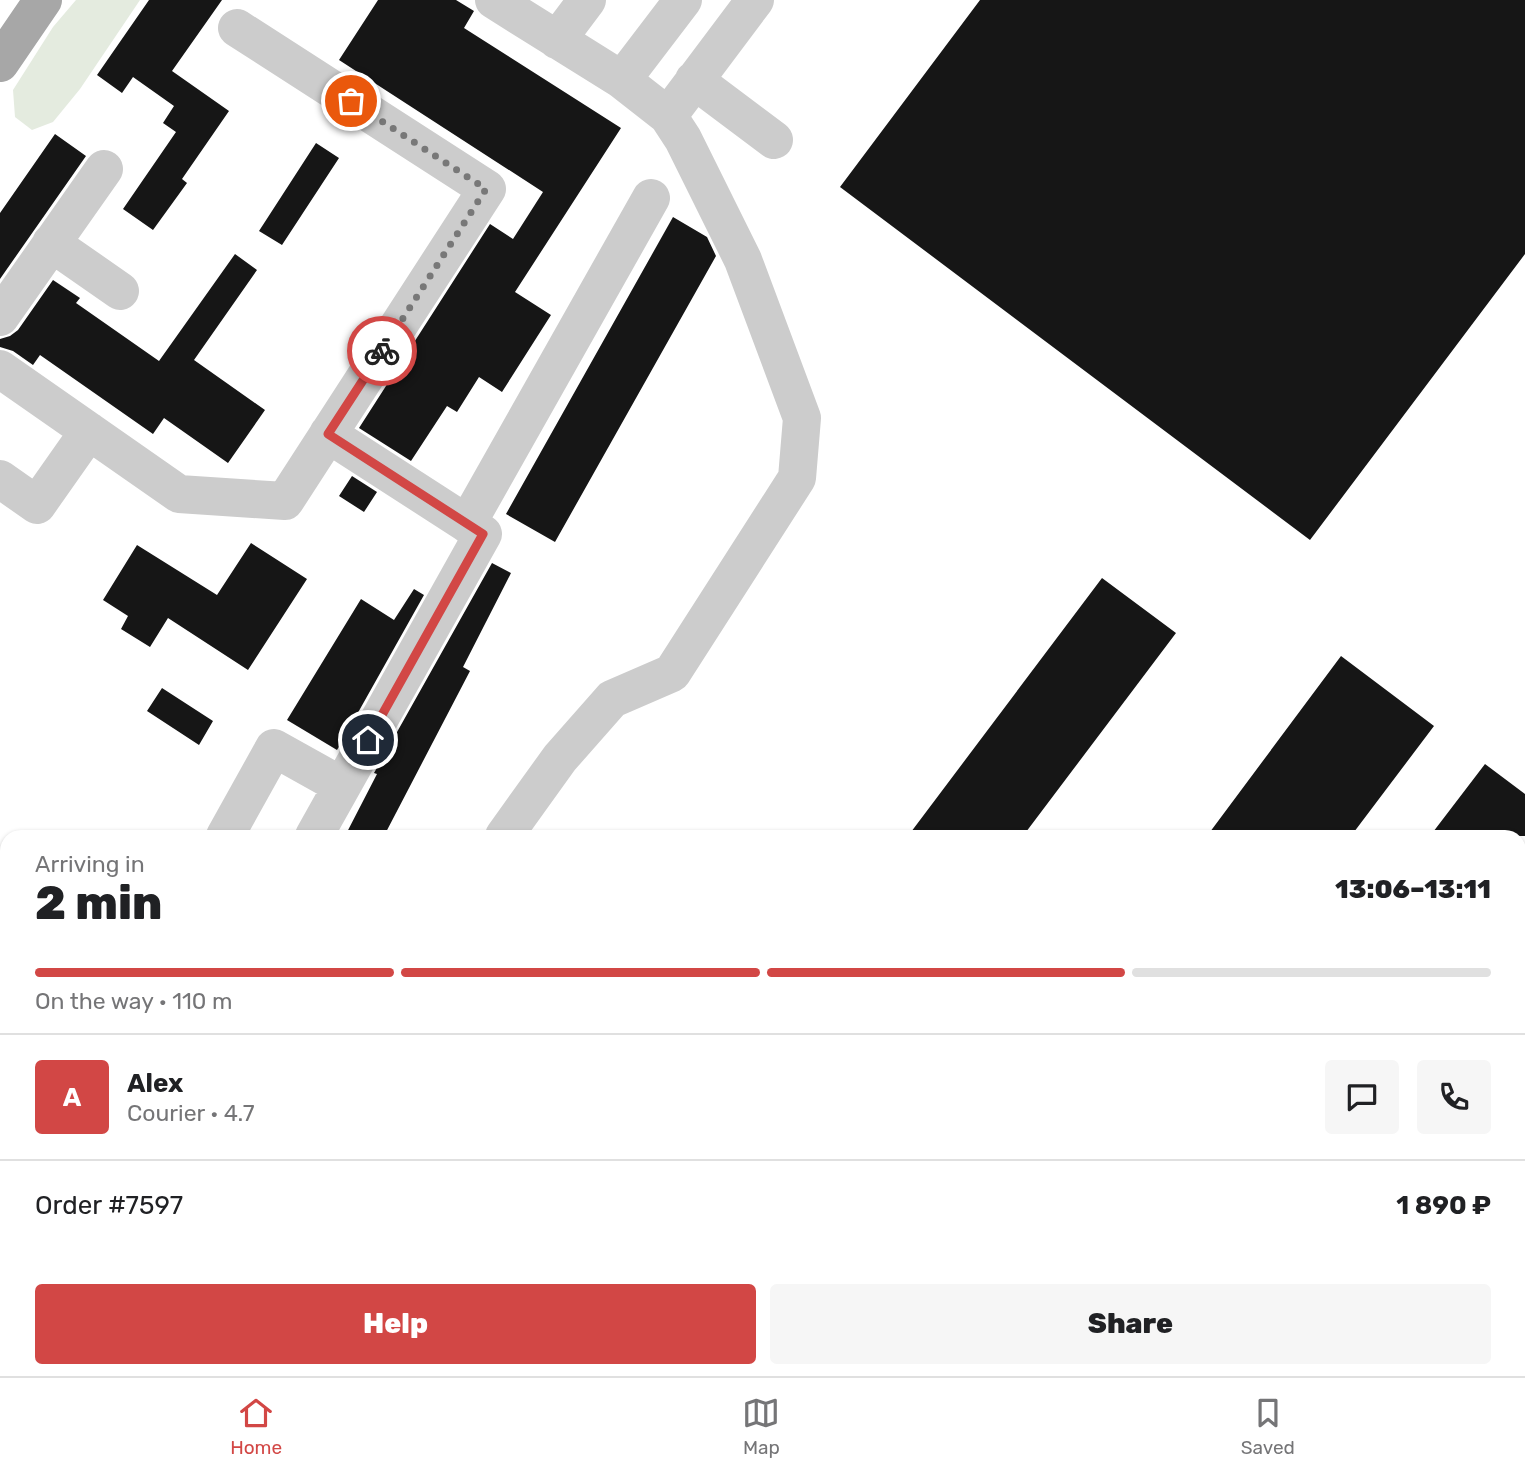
<!DOCTYPE html>
<meta charset="utf-8">
<style>
body{margin:0;font-family:Rubik,sans-serif;background:#f6f6f6;color:#202124;height:100vh;display:flex;flex-direction:column;font-size:26px;white-space:nowrap}
*{box-sizing:border-box;margin:0}
p{font-size:23px;color:#757577}
.icon{flex:none;width:38px;height:38px;fill:none;stroke:currentColor;stroke-width:2;stroke-linecap:round;stroke-linejoin:round}
.map{position:relative;flex:1;overflow:hidden}
.side{position:absolute;left:0px;top:830px;width:1526px;height:548px;display:flex;flex-direction:column;background:#fff;border-radius:21px 21px 0 0;box-shadow:0 2px 5px #0004}
.side>*{flex:none}
.pin{position:absolute;display:grid;place-items:center;width:60px;height:60px;color:#fff;margin:-30px;border:4px solid #fff;border-radius:50%;box-shadow:0 2px 7px #0007}
.courier{position:absolute;display:grid;place-items:center;width:70px;height:70px;margin:-35px;border:5px solid #d24745;border-radius:50%;background:#fff;color:#222;box-shadow:0 2px 9px #0007}
.overview em{font-style:normal;font-weight:800}
.overview div{display:flex;flex-direction:column-reverse}
.overview{display:flex;align-items:center;justify-content:space-between;height:119px;padding:0 35px}
h1{font-size:46px;font-weight:800;line-height:52px}
.bar{display:grid;grid-template-columns:repeat(4,1fr);gap:10px 7px;align-content:center;height:84px;padding:0 35px}
.bar i{height:9px;border-radius:5px;background:#e0e0e0}
.bar .on{background:#d24745}
.bar p{grid-column:span 4}
.line{display:flex;align-items:center;gap:18px;padding:0 35px;border-top:2px solid #e0e0e0}
.line div{flex:1}
.round{display:grid;place-items:center;flex:none;width:74px;height:74px;border-radius:7px;background:#f6f6f6}
.primary-button{display:flex;gap:14px;margin-top:auto;padding:14px 35px}
.primary-button a{flex:1;height:80px;border-radius:7px;background:#d24745;color:#fff;font-size:28px;font-weight:800;line-height:80px;text-align:center}
.primary-button a+a{background:#f6f6f6;color:#202124}
.menu{display:flex;justify-content:space-around;align-items:center;height:98px;border-top:2px solid #e0e0e0;background:#fff;font-size:19px;color:#757577}
.menu a{display:grid;justify-items:center;gap:4px}
.menu .on{color:#d24745}
.map>svg:first-child{display:block}
</style>
<div class="map">
<svg width="1525" height="1376" viewBox="0 0 1525 1376">
<rect width="100%" height="100%" fill="#fff"/>
<!-- green -->
<path fill="#e4ebdf" d="M76 0H140L80 89 53 122 32 130 15 117 13 90 53 27Z
M0 852 7 857V959L0 954Z"/>
<!-- building -->
<path fill="#161616" d="M149 0H222L172 71 229 111 182 179 187 183 153 230 123 209 176 132 163 123 174 106 133 77 122 93 97 75Z
M378 0H456L474 11 464 28 621 128 515 292 551 315 502 392 479 377 457 412 447 406 411 461 359 428 490 224 513 239 543 192 339 60Z
M980 0H1525V254L1310 540 840 187Z
M55 134 86 156 0 279V213Z
M316 143 339 158 282 245 259 231Z
M673 217 707 237 716 256 555 542 506 514Z
M235 254 257 270 194 360 265 410 228 463 164 418 153 434 40 355 33 365 13 351 0 347V339L10 336 18 330 53 280 80 298 76 303 159 361Z
M352 476 377 492 364 512 339 496Z
M251 543 307 579 248 670 168 618 150 647 121 629 128 616 103 600 137 545 217 595Z
M492 563 511 573 463 667 470 671 384 836H345L377 774 374 773Z
M1102 578 1176 633 1023 836H908Z
M414 589 424 595 337 750 287 720 361 599 394 620Z
M1341 656 1434 726 1351 836H1207Z
M162 688 213 721 199 745 147 711Z
M1485 764 1525 794V836H1430Z"/>
<g fill="none" stroke-linecap="round" stroke-linejoin="round">
<!-- minor -->
<path stroke="#ccc" stroke-width="38" d="M494 0 622 80 668 116 683 139 743 260 802 418 797 478 672 673 612 699 560 758 504 836
M557 40 587 0
M622 80 683 0
M694 80 774 140
M668 116 755 0
M51 243 120 291
M0 317 104 169
M0 369 179 494 285 501 487 189 237 28
M0 479 37 505 89 431
M467 524 651 198
M225 836 274 748 342 786
M314 836 483 534 328 434"/>
<!-- major -->
<path stroke="#a7a7a7" stroke-width="38" d="M0 63 43 0"/>
</g>
<g fill="none" stroke-linecap="round" stroke-linejoin="round">
<!-- done -->
<path stroke="#787878" stroke-width="7" stroke-dasharray="0 12.6" d="M351 101 486 189 382 351"/>
<!-- route -->
<path stroke="#d24745" stroke-width="9" d="M368 740 483 534 328 434 382 351"/>
</g>
</svg>
<div class="pin" style="left:351px;top:101px;background:#ea580c"><svg class="icon" aria-label="bag" viewBox="0 0 24 24"><path d="M5 8h14l-1 12H6zM9 8a3 3 0 0 1 6 0"/></svg></div>
<div class="pin" style="left:368px;top:740px;background:#1f2937"><svg class="icon" aria-label="home" viewBox="0 0 24 24"><path d="M3 11l9-7 9 7M6 9v11h12V9"/></svg></div>
<div class="courier" style="left:382px;top:351px"><svg class="icon" aria-label="bike" viewBox="0 0 24 24"><circle cx="6" cy="16" r="4"/><circle cx="18" cy="16" r="4"/><path d="M6 16l4-8h5l3 8M10 8l3 8H6M13 5h3"/></svg></div>
<section class="side">
<div class="overview"><div><h1>2 min</h1><p>Arriving in</p></div><em>13:06–13:11</em></div>
<div class="bar"><i class="on"></i><i class="on"></i><i class="on"></i><i></i><p>On the way · 110 m</p></div>
<div class="line" style="height:126px"><b class="round" style="background:#d24745;color:#fff">A</b><div><b>Alex</b><p>Courier · 4.7</p></div><a class="round"><svg class="icon" aria-label="chat" viewBox="0 0 24 24"><path d="M4 5h16v11H9l-5 4z"/></svg></a><a class="round"><svg class="icon" aria-label="phone" viewBox="0 0 24 24"><path d="M5 4h4l2 5-3 2q2 4 5 5l2-3 5 2v4C11 20 4 13 5 4z"/></svg></a></div>
<div class="line" style="height:91px"><div>Order #7597</div><b>1 890 ₽</b></div>
<div class="primary-button"><a>Help</a><a>Share</a></div>
</section>
</div>
<nav class="menu">
<a class="on"><svg class="icon" aria-label="home" viewBox="0 0 24 24"><path d="M3 11l9-7 9 7M6 9v11h12V9"/></svg>Home</a>
<a><svg class="icon" aria-label="map" viewBox="0 0 24 24"><path d="M3 6l6-2 6 2 6-2v14l-6 2-6-2-6 2zM9 4v14M15 6v14"/></svg>Map</a>
<a><svg class="icon" aria-label="saved" viewBox="0 0 24 24"><path d="M7 4h10v16l-5-4-5 4z"/></svg>Saved</a>
</nav>
